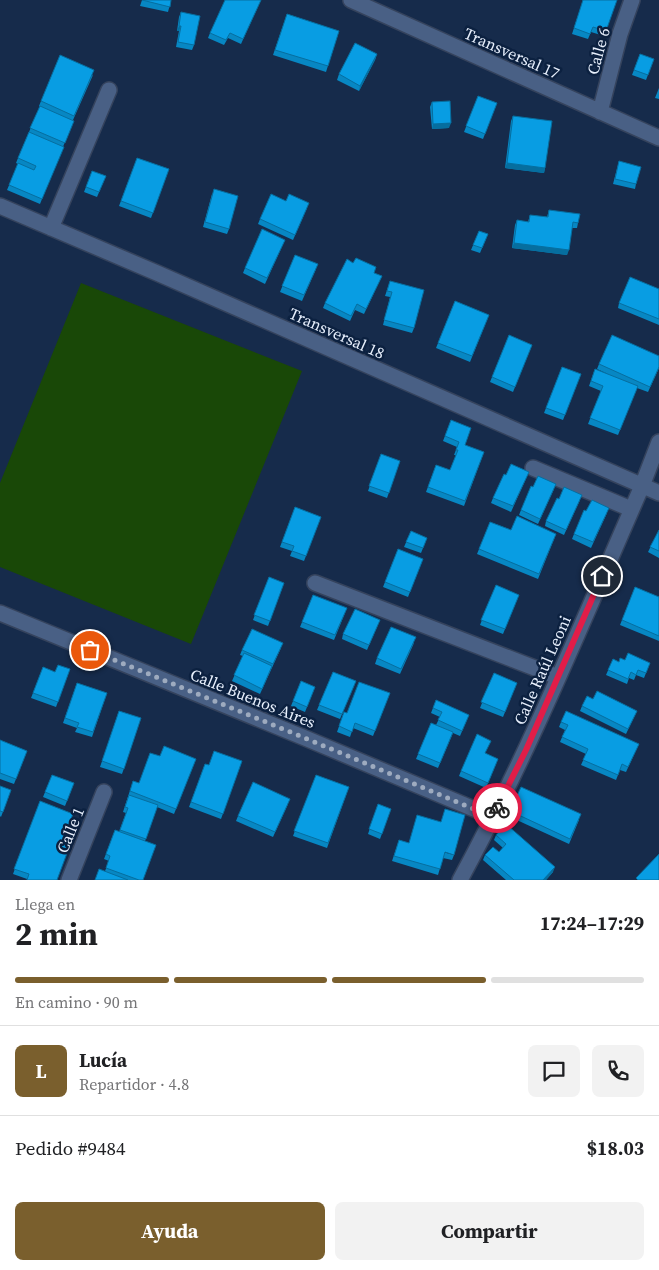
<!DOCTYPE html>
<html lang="es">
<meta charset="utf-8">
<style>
body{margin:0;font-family:"Source Serif 4",serif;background:#f2f2f2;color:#202124;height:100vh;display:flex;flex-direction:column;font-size:19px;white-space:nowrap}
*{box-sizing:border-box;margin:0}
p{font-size:16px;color:#757577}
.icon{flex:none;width:28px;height:28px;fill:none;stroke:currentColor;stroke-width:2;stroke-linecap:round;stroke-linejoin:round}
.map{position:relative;height:880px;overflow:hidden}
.panel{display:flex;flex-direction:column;background:#fff;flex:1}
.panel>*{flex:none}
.pin{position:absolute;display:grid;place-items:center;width:42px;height:42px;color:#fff;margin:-21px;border:2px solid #fff;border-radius:50%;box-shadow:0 1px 5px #0007}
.courier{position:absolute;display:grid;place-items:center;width:50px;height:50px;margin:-25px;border:4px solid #e11d48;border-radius:50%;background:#fff;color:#222;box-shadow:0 1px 6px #0007}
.overview em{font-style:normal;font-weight:700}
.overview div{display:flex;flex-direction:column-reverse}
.overview{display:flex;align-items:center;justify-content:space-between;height:85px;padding:0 15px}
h1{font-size:32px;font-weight:700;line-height:38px}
.bar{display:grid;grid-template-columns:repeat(4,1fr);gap:8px 5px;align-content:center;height:60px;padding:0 15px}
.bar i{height:6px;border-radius:4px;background:#e0e0e0}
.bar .current{background:#7a5f2d}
.bar p{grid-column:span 4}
.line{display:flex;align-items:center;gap:12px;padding:0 15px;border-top:1px solid #e0e0e0}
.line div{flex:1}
.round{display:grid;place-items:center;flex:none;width:52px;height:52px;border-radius:8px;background:#f2f2f2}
.primary-button{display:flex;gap:10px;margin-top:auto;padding:10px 15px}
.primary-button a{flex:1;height:58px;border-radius:8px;background:#7a5f2d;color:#fff;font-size:20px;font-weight:700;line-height:58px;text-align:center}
.primary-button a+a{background:#f2f2f2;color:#202124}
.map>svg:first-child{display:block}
</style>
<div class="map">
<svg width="659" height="880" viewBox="0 0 659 880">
<rect width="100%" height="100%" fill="#162b4b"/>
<!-- green -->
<path fill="#194807" d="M81 283 302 371 191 644 0 567V483Z"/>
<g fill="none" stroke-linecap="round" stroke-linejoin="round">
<defs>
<path id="minor" d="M351 0 659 138
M600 112 620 34 632 0
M0 206 157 273 659 493
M51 228 109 90
M533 468 631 509
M315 583 558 677
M0 613 305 738 493 817
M69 880 104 792
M460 880C529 753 584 618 642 486L659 442"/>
</defs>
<!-- minor casing -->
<use href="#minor" stroke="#35435d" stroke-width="18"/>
<!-- minor -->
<use href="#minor" stroke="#496085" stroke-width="15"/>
</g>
<!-- wall -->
<path fill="#0787c3" d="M142 0H171L168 12 140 6Z
M261 0 241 44 228 38 224 45 208 38 210 33Z
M583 0 606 31 604 36 591 32 588 39 572 34Z
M181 12 194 45 192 50 176 47 179 31H177L179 17Z
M287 14 339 31 326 72 273 55Z
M377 54 375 60 359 91 337 80 339 74Z
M640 54 654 59 646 80 632 75Z
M93 75 73 120 63 147 40 204 7 190 18 164 16 163 18 158 40 106H39L41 101Z
M659 88V99L655 98Z
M478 96 497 103 483 139 464 132Z
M432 102 449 128 432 129 430 107Z
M513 116 545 168 544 173 505 168 511 121Z
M137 158 169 169 151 218 119 206Z
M619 161 636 184 635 189 613 184Z
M92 171 106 176 97 197 84 192Z
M212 194 229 229 227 234 203 227Z
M286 201 307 208 293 240 258 224 260 219Z
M549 210 578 223 577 228H572L567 255 512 248 515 225 517 220 528 222 530 215 547 217Z
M479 231 488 234 480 253 471 250Z
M285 240 265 284 243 273 245 268Z
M295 255 316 269 302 301 280 292Z
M374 273 382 276 364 314 355 310 350 321 323 308 325 303Z
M390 281 414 328 412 333 383 325 390 297 385 296Z
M659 289V325L618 308 619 303Z
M455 301 489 315 470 362 436 348Z
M509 335 532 345 513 392 490 382Z
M599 364 659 368 648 392 637 388 618 435 588 424 601 391 589 386 595 369 608 374 597 369Z
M562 367 581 374 563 420 544 413Z
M451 420 465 445 484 452 464 506 426 492 436 465 450 470 456 455H454L457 447 443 441Z
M381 454 400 461 387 498 368 491Z
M529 472 511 512 491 503 493 498 506 475Z
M533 487 554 489 538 524 519 515 521 510Z
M559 499 580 500 564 535 545 526 546 521Z
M295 507 321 517 304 561 290 556 292 551 280 547Z
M586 511 607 513 591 548 572 539 574 534Z
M490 522 511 530 556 534 538 579 477 554Z
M659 530V558L648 552Z
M411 531 427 538 421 553 404 547Z
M398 549 423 559 408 597 383 587Z
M269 577 284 583 268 626 253 620Z
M496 585 519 595 503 634 480 625Z
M635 587 659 597V641L620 625Z
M313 595 347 608 334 640 300 627Z
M380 620 367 650 342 639 343 634Z
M414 643 400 674 375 664 377 658Z
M281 648 260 694 232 681 243 656 240 655 242 650Z
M613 659 619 662 625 660 650 663 644 678 636 675 634 680 629 678 627 684 606 675Z
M43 667 55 672 70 669 56 707 31 698Z
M333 672 356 681 340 719 317 710Z
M494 673 517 683 503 717 480 708Z
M301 681 315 687 305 712 291 706Z
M77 683 107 693 92 737 75 732 77 728 63 723Z
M390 693 373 736 353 728 350 737 337 732 344 712 347 713Z
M436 700 469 715 460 736 453 733 438 768 416 759 431 723 446 729 436 725 440 717 431 713Z
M582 706 637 711 626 734 580 711Z
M119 711 141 718 122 774 100 767Z
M561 722 639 744 626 772 620 770 616 780 581 765 586 754 560 742 565 730 559 727Z
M0 740 27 751 14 784 0 779Z
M486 754 498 759 486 788 459 776 461 771Z
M160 756 196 759 174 814 157 807 145 841 143 880H95L105 871 109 861 104 859 115 830 119 832 126 813 123 812 133 781 139 783Z
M242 761 221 819 189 807 205 764 209 765Z
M52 775 74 783 65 806 43 797Z
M316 775 349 787 327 848 293 836Z
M0 786 11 790 1 817 0 816Z
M40 801 73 814 27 879 13 874Z
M288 804 273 837 236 821 238 816Z
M378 804 391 809 380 839 368 834Z
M510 811 579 820 569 844 508 816Z
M496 835 553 872 546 880H506L483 860 485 855 499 852 503 848 494 840Z
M399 840 409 843 454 855 452 860 443 858 438 875 392 861Z"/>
<!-- shaded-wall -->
<path fill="#066e9f" d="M179 26H181L179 31H177Z
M377 54 375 60 359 91 360 86Z
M451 123 449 128 432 129 433 124Z
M507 163 545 168 544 173 505 168Z
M514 243 569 250 567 255 512 248Z
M555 867 553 872 546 880H543Z"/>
<!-- building -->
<path fill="#089de3" stroke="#066e9f" d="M142 0H171L170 7Z
M225 0H261L243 39 230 33 226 40 210 33Z
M583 0H617L606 31 593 27 590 34 574 28Z
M181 12 200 16 194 45 178 42 181 26H179Z
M287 14 339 31 328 66 275 50Z
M355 43 377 54 360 86 339 74Z
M640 54 654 59 648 75 634 70Z
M60 55 94 70 74 116 41 101Z
M478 96 497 103 485 134 466 126Z
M450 101 451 123 433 124 432 102Z
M40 106 74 121 65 143 30 128Z
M513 116 552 121 545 168 507 163Z
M29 132 64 147 42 199 9 185 18 163 34 170 36 166 18 158Z
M137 158 169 169 153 213 121 201Z
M619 161 641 167 636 184 615 179Z
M92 171 106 176 99 192 86 187Z
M214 189 238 196 229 229 205 222Z
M271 194 286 201 289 194 309 203 295 235 260 219Z
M549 210 580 214 578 223 573 222 569 250 514 243 517 220 529 222 530 215 548 217Z
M262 229 285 240 267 278 245 268Z
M479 231 488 234 482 248 473 245Z
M295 255 318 264 304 295 282 286Z
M356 258 376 267 374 273 382 276 366 309 357 304 351 316 325 303 347 259 353 263Z
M630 277 659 289V319L619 303Z
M390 281 424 290 414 328 384 320 392 292 387 291Z
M455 301 489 315 472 356 438 343Z
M509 335 532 345 515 387 492 377Z
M612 335 659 356V367L650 387 599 364Z
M562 367 581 374 565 415 546 408Z
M595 369 638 386 620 430 590 418 603 386 591 381Z
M451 420 471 428 465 445 484 452 465 501 428 487 436 465 450 470 458 450H456L459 442 445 436Z
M381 454 400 461 389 493 369 486Z
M511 464 529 472 513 506 493 498 504 474 506 475Z
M538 476 556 484 540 519 521 510 531 486 533 487Z
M564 487 582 495 566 530 546 521 557 498 559 499Z
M592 500 609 508 593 542 574 534 584 510 586 511Z
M295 507 321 517 306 556 292 551 294 546 282 542Z
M517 516 556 534 539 574 479 549 490 522 511 530Z
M659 530V551L650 547Z
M411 531 427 538 423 548 406 542Z
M398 549 423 559 410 592 385 582Z
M269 577 284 583 270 621 254 615Z
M496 585 519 595 505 629 481 620Z
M635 587 659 597V636L622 620Z
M313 595 347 608 335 635 302 622Z
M355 609 380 620 369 645 343 634Z
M391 627 416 637 401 669 377 658Z
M252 629 283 643 273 664 242 650Z
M244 653 272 666 262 689 234 675Z
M628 653 650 663 646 673 638 670 636 675 631 672 628 679 608 670 613 659 619 662 620 658 625 660Z
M58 665 70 669 58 702 33 693 43 667 55 672Z
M333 672 356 681 342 714 319 705Z
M494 673 517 683 505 712 481 702Z
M301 681 315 687 307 707 293 701Z
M359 682 390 693 375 731 355 723 352 732 339 726 344 712 347 713Z
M77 683 107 693 93 732 77 727 79 723 65 718Z
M597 691 637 711 628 729 582 706 587 696 593 699Z
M436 700 469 715 462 731 438 720 442 712 433 708Z
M119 711 141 718 124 769 102 761Z
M566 711 639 744 628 767 622 764 618 775 583 760 588 749 562 737 568 725 561 722Z
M431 723 453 732 440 763 418 754Z
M477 734 491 741 485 753 498 759 488 783 461 771Z
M0 740 27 751 16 779 0 773Z
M164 746 196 759 176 809 130 791 133 781 139 783 150 753 160 756Z
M214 751 242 761 223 814 191 802 205 764 209 765Z
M52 775 74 783 67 801 45 792Z
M316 775 349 787 328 843 294 831Z
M253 782 290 799 275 832 238 816Z
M0 786 11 790 3 812 0 811Z
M521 787 581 814 570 839 510 811Z
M129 795 158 805 146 839 120 830 128 808 125 807Z
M40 801 73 814 68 826 76 829 57 880H27L29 874 14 869Z
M378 804 391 809 382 834 369 829Z
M445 809 465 815 454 855 445 852 440 869 394 856 399 840 409 843 417 815 441 822Z
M506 824 555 867 543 880H514L485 855 493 847 499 852 506 844 496 835Z
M115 830 156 845 143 880H139L106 868 110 856 106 854Z
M659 854V880H638L636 878Z
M99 869 128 880H95Z"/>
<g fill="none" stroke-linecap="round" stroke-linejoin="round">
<!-- done -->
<path stroke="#9eabbf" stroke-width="5" stroke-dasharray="0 9" d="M90 650 305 738 493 817 497 808"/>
<!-- route -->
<path stroke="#e11d48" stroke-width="6" d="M497 808 526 750 602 576"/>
</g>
<g text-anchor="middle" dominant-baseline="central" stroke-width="5" stroke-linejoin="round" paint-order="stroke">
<!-- street labels -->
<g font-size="16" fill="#e8f0fd" stroke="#0c2140">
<text transform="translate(598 51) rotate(-75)">Calle 6</text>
<text transform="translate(512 53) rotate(24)">Transversal 17</text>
<text transform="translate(337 333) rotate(24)">Transversal 18</text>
<text transform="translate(542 670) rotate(-66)">Calle Raúl Leoni</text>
<text transform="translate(253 698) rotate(22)">Calle Buenos Aires</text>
<text transform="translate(70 830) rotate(-68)">Calle 1</text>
</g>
</g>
</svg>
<div class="pin" style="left:90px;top:650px;background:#ea580c"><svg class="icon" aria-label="bag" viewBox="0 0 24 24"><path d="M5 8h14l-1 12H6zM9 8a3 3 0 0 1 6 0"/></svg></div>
<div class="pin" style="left:602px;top:576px;background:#1f2937"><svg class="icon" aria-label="home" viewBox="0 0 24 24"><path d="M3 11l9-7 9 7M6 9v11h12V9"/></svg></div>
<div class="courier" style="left:497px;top:808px"><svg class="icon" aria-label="bike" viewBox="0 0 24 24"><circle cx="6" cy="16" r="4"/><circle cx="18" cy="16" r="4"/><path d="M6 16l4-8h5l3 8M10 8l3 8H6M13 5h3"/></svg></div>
</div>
<section class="panel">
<div class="overview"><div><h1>2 min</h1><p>Llega en</p></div><em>17:24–17:29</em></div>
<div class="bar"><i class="current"></i><i class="current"></i><i class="current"></i><i></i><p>En camino · 90 m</p></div>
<div class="line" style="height:90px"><b class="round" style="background:#7a5f2d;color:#fff">L</b><div><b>Lucía</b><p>Repartidor · 4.8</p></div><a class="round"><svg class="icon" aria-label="chat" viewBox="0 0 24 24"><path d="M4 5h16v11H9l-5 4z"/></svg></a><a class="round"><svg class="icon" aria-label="phone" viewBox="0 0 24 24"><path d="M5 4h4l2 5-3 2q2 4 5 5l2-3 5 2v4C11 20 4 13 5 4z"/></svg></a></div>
<div class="line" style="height:65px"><div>Pedido #9484</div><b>$18.03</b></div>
<div class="primary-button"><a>Ayuda</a><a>Compartir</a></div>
</section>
